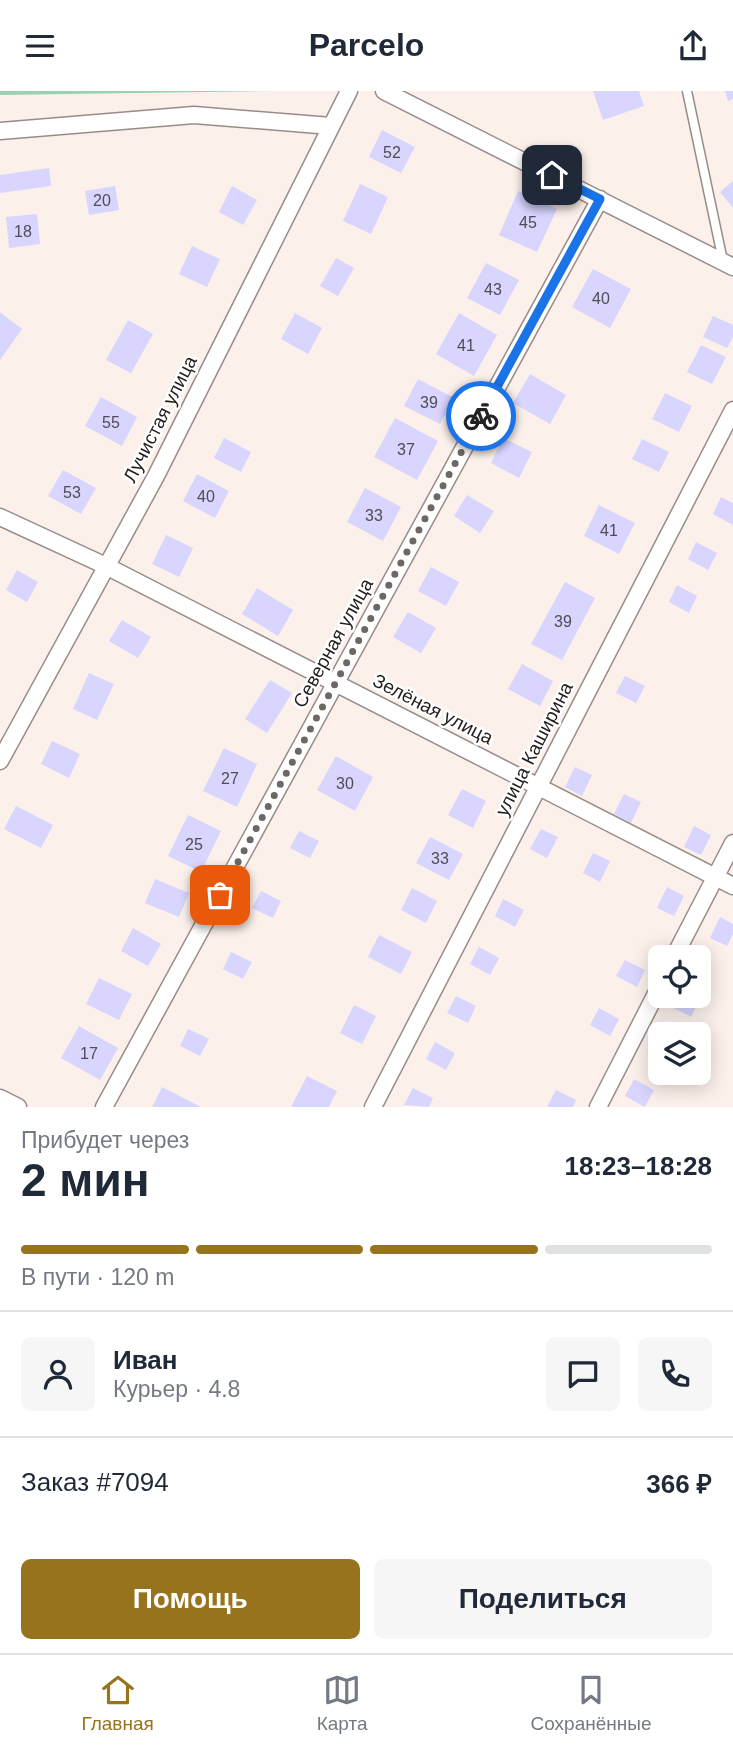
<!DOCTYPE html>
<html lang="ru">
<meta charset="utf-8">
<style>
body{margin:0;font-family:Arial,sans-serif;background:#f6f6f7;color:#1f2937;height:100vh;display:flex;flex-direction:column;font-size:26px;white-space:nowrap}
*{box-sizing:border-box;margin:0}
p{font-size:23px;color:#747a83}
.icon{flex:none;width:38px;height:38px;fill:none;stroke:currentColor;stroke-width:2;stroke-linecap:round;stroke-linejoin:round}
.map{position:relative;height:1016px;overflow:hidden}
.drawer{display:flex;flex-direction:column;background:#fff;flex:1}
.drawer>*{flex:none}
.fabs{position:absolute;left:648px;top:854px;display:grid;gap:14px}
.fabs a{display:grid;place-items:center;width:63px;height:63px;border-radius:10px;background:#fff;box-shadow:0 4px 18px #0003;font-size:35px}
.pin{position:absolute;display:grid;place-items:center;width:60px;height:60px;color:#fff;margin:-30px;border-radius:14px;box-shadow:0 4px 10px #0006}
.courier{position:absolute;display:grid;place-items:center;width:70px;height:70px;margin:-35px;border:5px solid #1a73e8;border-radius:50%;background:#fff;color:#222;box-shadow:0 2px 9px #0007}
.head em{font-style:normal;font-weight:700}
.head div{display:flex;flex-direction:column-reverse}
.head{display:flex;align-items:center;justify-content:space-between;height:119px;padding:0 21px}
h1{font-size:46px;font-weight:700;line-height:52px}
.bar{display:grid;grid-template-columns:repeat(4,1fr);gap:10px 7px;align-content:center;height:84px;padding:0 21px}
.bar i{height:9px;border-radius:5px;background:#e0e1e3}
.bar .on{background:#98731d}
.bar p{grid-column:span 4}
.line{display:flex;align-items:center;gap:18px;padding:0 21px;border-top:2px solid #e0e1e3}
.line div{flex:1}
.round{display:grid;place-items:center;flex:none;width:74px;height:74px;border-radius:10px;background:#f6f6f7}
.cta{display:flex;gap:14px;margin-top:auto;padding:14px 21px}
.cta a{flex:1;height:80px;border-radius:10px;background:#98731d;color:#fff;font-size:28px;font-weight:700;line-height:80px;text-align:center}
.cta a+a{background:#f6f6f7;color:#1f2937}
header{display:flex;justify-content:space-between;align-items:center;height:91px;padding:0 21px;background:#fff;font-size:32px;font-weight:700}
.menu{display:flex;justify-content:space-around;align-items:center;height:98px;border-top:2px solid #e0e1e3;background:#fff;font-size:19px;color:#747a83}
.menu a{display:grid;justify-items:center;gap:4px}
.menu .on{color:#98731d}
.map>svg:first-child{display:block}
</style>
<header><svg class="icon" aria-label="menu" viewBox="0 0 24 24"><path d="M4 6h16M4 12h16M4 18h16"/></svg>Parcelo<svg class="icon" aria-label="share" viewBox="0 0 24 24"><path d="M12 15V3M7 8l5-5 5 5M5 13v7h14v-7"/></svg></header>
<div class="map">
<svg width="733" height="1016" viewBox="0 0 733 1016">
<rect width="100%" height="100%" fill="#fcf0eb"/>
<!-- forest -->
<path fill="#9bd1b1" d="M0 0H274L0 4Z"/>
<!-- building -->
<path fill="#d8d5ff" d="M593 0H639L644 15 603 29Z
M725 0H733V8L728 10Z
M382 39 415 56 401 82 369 66Z
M49 77 51 95 0 102V84Z
M733 90V117L720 101Z
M360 93 388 106 371 143 343 130Z
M115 95 119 119 89 124 85 100Z
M232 95 257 109 243 134 219 121Z
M518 100 557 118 537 161 499 144Z
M37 123 40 153 9 157 6 126Z
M192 155 220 168 207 196 179 183Z
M336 167 354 177 338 205 320 195Z
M486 172 519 189 500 224 467 207Z
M593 178 631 198 610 237 572 216Z
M0 221 22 238 0 269Z
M295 222 322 237 308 263 281 248Z
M459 222 497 244 474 285 436 263Z
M713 225 733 234V246L727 257 703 246Z
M128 229 153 243 131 282 106 269Z
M701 254 726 266 712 293 687 281Z
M530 283 566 304 550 333 513 312Z
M418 288 454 307 440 333 404 315Z
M665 302 692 315 679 341 652 328Z
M101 306 137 326 122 355 85 335Z
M395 327 438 350 417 389 374 366Z
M224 347 251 361 241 381 214 367Z
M503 347 532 361 519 387 491 372Z
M642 348 669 361 659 381 632 368Z
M63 379 96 397 81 423 48 405Z
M197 383 229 400 215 427 183 410Z
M365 397 401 416 383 450 347 431Z
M467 404 494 420 480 442 454 425Z
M721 406 733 412V434L713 423Z
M599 414 635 432 619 463 584 445Z
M166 444 193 457 179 486 152 473Z
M696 451 717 462 708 479 688 468Z
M431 476 459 491 446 515 418 500Z
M17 479 38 491 27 511 6 499Z
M565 491 595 507 562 569 531 553Z
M677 494 697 505 689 522 669 511Z
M257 497 293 519 278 545 242 523Z
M408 521 436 537 421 562 393 546Z
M122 529 151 546 138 567 109 550Z
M522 573 553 590 540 615 508 598Z
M89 582 114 593 97 629 73 618Z
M625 585 645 595 636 612 616 602Z
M270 589 292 602 267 642 245 628Z
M52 650 80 663 69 687 41 673Z
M224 657 257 673 237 716 203 700Z
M336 665 373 686 355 720 317 699Z
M575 676 592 684 582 705 565 696Z
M462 698 486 710 473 737 448 724Z
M624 703 641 711 631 732 614 723Z
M16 715 53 734 41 757 4 738Z
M188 724 221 740 201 781 168 765Z
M694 735 711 744 701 764 684 756Z
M541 738 558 746 547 767 530 758Z
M299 740 319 750 310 767 290 757Z
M430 746 463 763 449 789 416 772Z
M593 762 610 770 600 791 583 782Z
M155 788 189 802 179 826 145 812Z
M667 796 684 805 674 825 657 817Z
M412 797 437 810 426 832 401 819Z
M261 800 281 810 273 827 252 817Z
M503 808 524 819 515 836 495 825Z
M720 826 733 833V843L727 855 710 847Z
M133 837 161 853 148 875 121 860Z
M379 844 412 861 401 883 368 866Z
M479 856 499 867 490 884 470 873Z
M231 861 252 871 243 888 223 878Z
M625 869 645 879 637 896 616 885Z
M99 887 132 903 119 929 86 913Z
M456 905 476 915 468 932 447 922Z
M676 905H692L699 909 691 926 670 915Z
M354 914 376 925 362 953 340 942Z
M599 917 619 928 610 945 590 934Z
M79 935 118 957 100 989 61 967Z
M188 938 209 948 200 965 180 955Z
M656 943 660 945V967L647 960Z
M435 951 455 962 446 979 426 968Z
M307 985 337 1000 329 1016H291Z
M634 988 654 999 645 1016 625 1005Z
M162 996 201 1016H152Z
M413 997 433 1007 429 1016 404 1014Z
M556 999 576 1009 573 1016H547Z"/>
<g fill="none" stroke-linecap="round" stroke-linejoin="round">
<defs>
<path id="service" d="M687 0 723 170"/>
<path id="minor" d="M384 0 733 176
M0 40 194 24 331 35
M0 426 106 475 733 795
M0 670 156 385 349 0
M674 866 733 752
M0 1007 18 1016
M104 1016 600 108
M373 1016 733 319
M598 1016 660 895"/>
</defs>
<!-- service casing -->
<use href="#service" stroke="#988c88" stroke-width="11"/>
<!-- minor casing -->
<use href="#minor" stroke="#988c88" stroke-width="19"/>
<!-- service -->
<use href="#service" stroke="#fff" stroke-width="8"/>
<!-- minor -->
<use href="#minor" stroke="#fff" stroke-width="16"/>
</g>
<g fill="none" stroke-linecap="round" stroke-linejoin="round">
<!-- done -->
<path stroke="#6e6864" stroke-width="7" stroke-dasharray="0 12.6" d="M220 804 481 325"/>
<!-- route -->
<path stroke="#1a73e8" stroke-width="9" d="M481 325 600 108 552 84"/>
</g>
<g text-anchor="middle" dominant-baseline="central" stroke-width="5" stroke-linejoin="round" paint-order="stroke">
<!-- number labels -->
<g font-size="16" fill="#504c55">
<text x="392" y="61">52</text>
<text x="102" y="109">20</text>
<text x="528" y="131">45</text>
<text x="23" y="140">18</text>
<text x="493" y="198">43</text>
<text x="601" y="207">40</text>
<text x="466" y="254">41</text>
<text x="429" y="311">39</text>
<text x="111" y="331">55</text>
<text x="406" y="358">37</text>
<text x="72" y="401">53</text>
<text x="206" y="405">40</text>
<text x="374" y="424">33</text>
<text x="609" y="439">41</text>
<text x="563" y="530">39</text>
<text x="230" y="687">27</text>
<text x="345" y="692">30</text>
<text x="194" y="753">25</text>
<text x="440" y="767">33</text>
<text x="89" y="962">17</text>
</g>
<!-- street labels -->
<g font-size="19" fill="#221e1c" stroke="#fff">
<text transform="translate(160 328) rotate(-63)">Лучистая улица</text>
<text transform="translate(333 552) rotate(-61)">Северная улица</text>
<text transform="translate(433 618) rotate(27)">Зелёная улица</text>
<text transform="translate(534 658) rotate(-63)">улица Каширина</text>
</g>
</g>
</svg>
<div class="fabs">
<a><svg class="icon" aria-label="locate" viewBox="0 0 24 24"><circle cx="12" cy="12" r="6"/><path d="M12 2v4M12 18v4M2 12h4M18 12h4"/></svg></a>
<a><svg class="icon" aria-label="layers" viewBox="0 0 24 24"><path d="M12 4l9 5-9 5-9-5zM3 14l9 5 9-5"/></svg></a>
</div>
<div class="pin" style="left:220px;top:804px;background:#ea580c"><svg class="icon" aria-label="bag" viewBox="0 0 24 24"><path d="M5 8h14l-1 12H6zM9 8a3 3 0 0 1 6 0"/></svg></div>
<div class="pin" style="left:552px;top:84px;background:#1f2937"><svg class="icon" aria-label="home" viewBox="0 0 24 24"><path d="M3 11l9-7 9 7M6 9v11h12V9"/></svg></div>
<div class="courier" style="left:481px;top:325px"><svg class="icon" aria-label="bike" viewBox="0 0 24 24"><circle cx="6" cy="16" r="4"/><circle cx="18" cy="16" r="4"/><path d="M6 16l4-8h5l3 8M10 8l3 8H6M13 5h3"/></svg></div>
</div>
<section class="drawer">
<div class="head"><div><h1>2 мин</h1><p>Прибудет через</p></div><em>18:23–18:28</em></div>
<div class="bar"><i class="on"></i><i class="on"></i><i class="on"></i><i></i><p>В пути · 120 m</p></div>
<div class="line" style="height:126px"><a class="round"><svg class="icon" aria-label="person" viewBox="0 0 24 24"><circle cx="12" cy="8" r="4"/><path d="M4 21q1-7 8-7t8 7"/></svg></a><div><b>Иван</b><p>Курьер · 4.8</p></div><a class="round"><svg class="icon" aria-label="chat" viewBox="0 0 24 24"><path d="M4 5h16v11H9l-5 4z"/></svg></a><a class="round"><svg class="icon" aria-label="phone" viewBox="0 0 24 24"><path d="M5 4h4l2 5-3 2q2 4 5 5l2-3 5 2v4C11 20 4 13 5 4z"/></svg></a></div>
<div class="line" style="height:91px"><div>Заказ #7094</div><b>366 ₽</b></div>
<div class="cta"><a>Помощь</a><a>Поделиться</a></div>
</section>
<nav class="menu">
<a class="on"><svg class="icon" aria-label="home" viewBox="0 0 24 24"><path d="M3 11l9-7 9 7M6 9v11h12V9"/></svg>Главная</a>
<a><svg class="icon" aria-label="map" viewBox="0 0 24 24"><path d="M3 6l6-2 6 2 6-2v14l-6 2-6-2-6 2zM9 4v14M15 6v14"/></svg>Карта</a>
<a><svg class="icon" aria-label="saved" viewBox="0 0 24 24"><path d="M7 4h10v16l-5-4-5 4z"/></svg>Сохранённые</a>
</nav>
